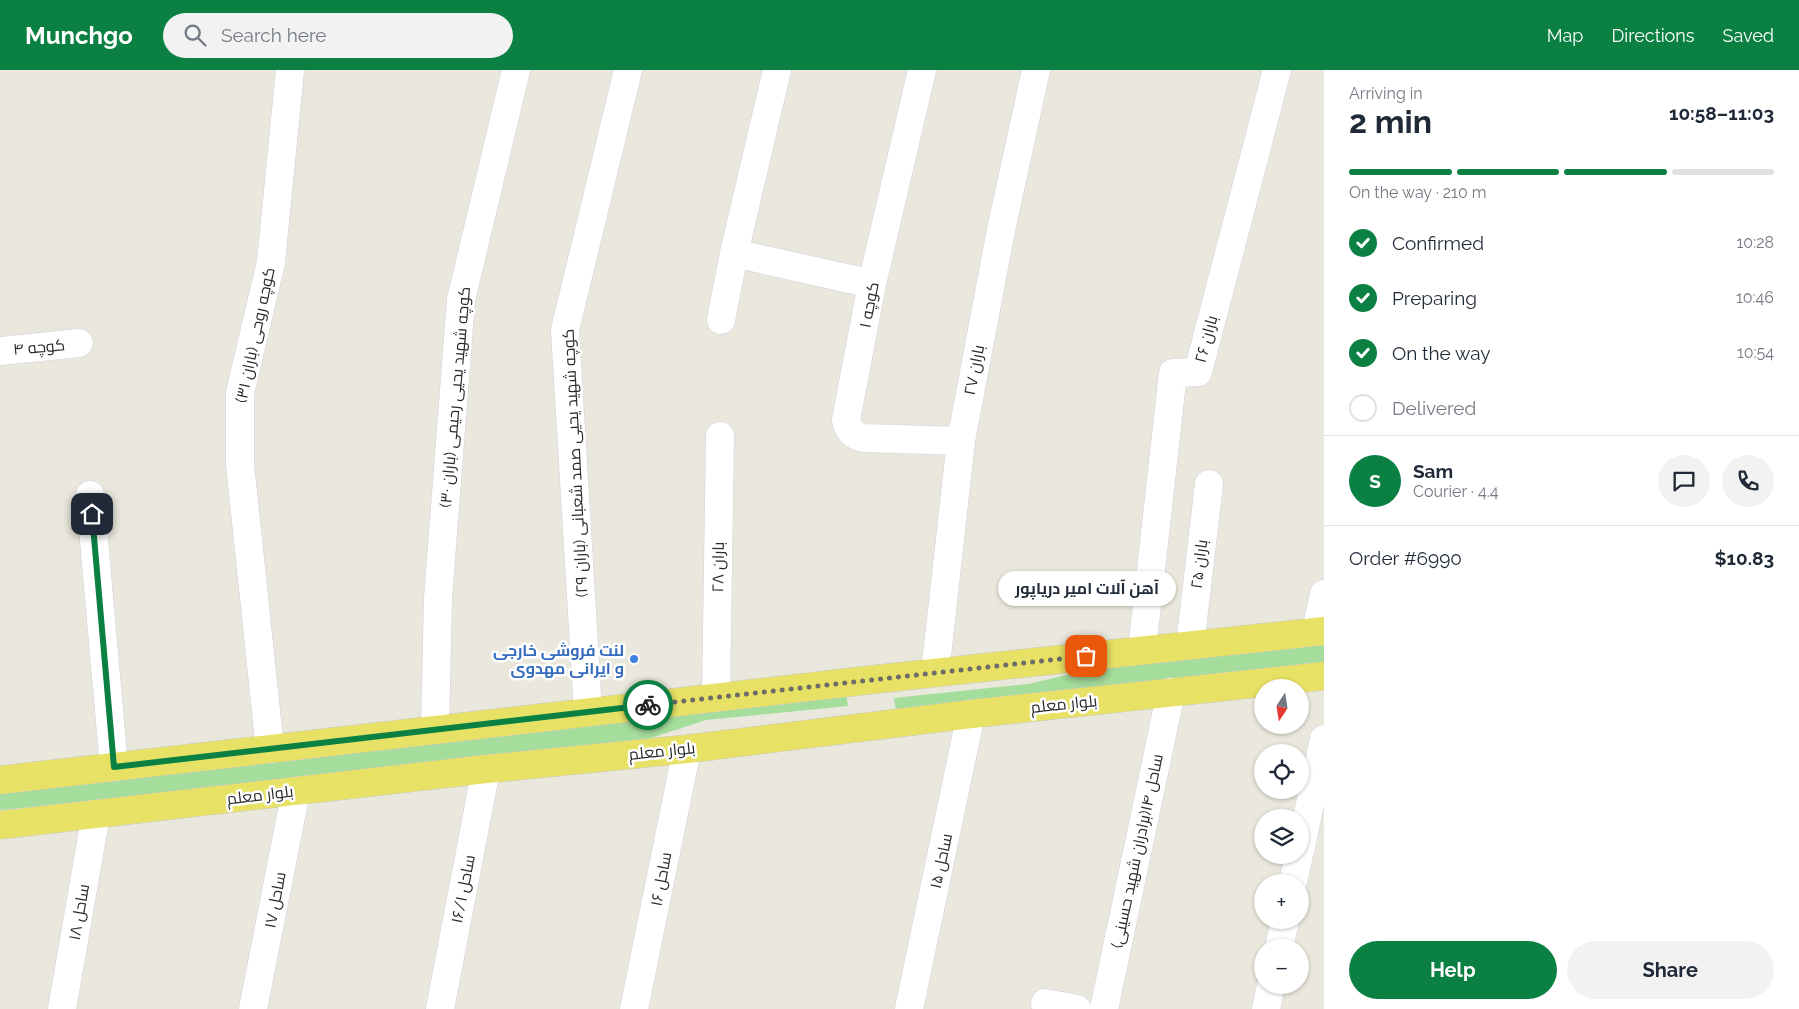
<!DOCTYPE html>
<meta charset="utf-8">
<style>
body{margin:0;font-family:Raleway,Cairo,sans-serif;background:#f2f2f3;color:#1f2937;height:100vh;display:flex;flex-direction:column;font-size:19px;white-space:nowrap}
*{box-sizing:border-box;margin:0}
p{font-size:16px;color:#747a83}
.icon{flex:none;width:28px;height:28px;fill:none;stroke:currentColor;stroke-width:2;stroke-linecap:round;stroke-linejoin:round}
.map{position:relative;flex:1;overflow:hidden}
.panel{display:flex;flex-direction:column;background:#fff;width:475px}
.panel>*{flex:none}
.needle{width:32px;rotate:192deg}
.tools{position:absolute;left:1254px;top:609px;display:grid;gap:10px}
.tools a{display:grid;place-items:center;width:55px;height:55px;border-radius:50%;background:#fff;box-shadow:0 1px 4px #0004;font-size:25px}
.pin{position:absolute;display:grid;place-items:center;width:42px;height:42px;color:#fff;margin:-21px;border-radius:10px;box-shadow:0 2px 8px #0006}
.courier{position:absolute;display:grid;place-items:center;width:50px;height:50px;margin:-25px;border:4px solid #0b8043;border-radius:50%;background:#fff;color:#222;box-shadow:0 1px 6px #0007}
.bubble{position:absolute;height:35px;border-radius:18px;background:#fff;box-shadow:0 1px 4px #0004;font-size:16px;font-weight:700;line-height:35px;text-align:center}
.headline em{font-style:normal;font-weight:700}
.headline div{display:flex;flex-direction:column-reverse}
.headline{display:flex;align-items:center;justify-content:space-between;height:85px;padding:0 25px}
h1{font-size:32px;font-weight:700;line-height:38px}
.bar{display:grid;grid-template-columns:repeat(4,1fr);gap:8px 5px;align-content:center;height:60px;padding:0 25px}
.bar i{height:6px;border-radius:4px;background:#e0e1e3}
.bar .current{background:#0b8043}
.bar p{grid-column:span 4}
.line{display:flex;align-items:center;gap:12px;padding:0 25px;border-top:1px solid #e0e1e3}
.line div{flex:1}
.round{display:grid;place-items:center;flex:none;width:52px;height:52px;border-radius:26px;background:#f2f2f3}
ol{padding:0 25px;list-style:none}
li{display:flex;align-items:center;gap:15px;height:55px}
li p{margin-inline-start:auto}
li .icon{padding:5px;border-radius:50%;background:#0b8043;color:#fff;stroke-width:4}
li:last-child{color:#747a83}
li i{width:28px;height:28px;border:2px solid #e0e1e3;border-radius:50%}
.cta{display:flex;gap:10px;margin-top:auto;padding:10px 25px}
.cta a{flex:1;height:58px;border-radius:30px;background:#0b8043;color:#fff;font-size:20px;font-weight:700;line-height:58px;text-align:center}
.cta a+a{background:#f2f2f3;color:#1f2937}
header{display:flex;align-items:center;gap:30px;box-sizing:border-box;height:70px;padding:0 25px;background:#0b8043;color:#fff}
header strong{font-size:24px}
nav{display:flex;gap:28px;margin-inline-start:auto;font-size:18px}
.search{width:350px;height:45px;background:#f2f2f3;display:flex;align-items:center;gap:12px;box-sizing:border-box;padding:0 18px;border-radius:28px;color:#747a83;font-size:19px}
main{display:flex;flex:1;min-height:0}
.map>svg:first-child{display:block}
</style>
<header>
<strong>Munchgo</strong>
<div class="search"><svg class="icon" aria-label="search" viewBox="0 0 24 24"><circle cx="10" cy="10" r="6"/><path d="M15 15l6 6"/></svg>Search here</div>
<nav><a>Map</a><a>Directions</a><a>Saved</a></nav>
</header>
<main>
<div class="map">
<svg width="1324" height="939" viewBox="0 0 1324 939">
<rect width="100%" height="100%" fill="#eae7dc"/>
<!-- green -->
<path fill="#a5de9c" d="M1324 573V592L896 641 894 628 1028 614 1097 598Z
M846 623 848 636 706 650 651 668 325 707 0 740V720Z"/>
<g fill="none" stroke-linecap="round" stroke-linejoin="round">
<defs>
<path id="minor" d="M922 0 872 214 846 350C849 361 852 365 863 368L961 371
M734 183 872 214
M721 250 734 183 777 0
M0 281 79 273
M90 425 114 697
M1316 561 1324 524
M1190 575 1209 414
M1142 580 1173 303 1198 302 1277 0
M935 603 961 371 1001 160 1036 0
M716 627 720 366
M588 642 565 260 628 0
M435 660 438 528 461 230 516 0
M270 679 240 394V323L271 192 290 0
M1300 781 1324 669
M1293 812 1299 785
M1279 878 1285 850
M1045 933 1077 939
M62 939 96 744
M253 939 296 721
M440 939 486 699
M634 939 687 679
M909 939 971 644
M1104 939 1171 622
M1266 939 1271 915"/>
<path id="primary" d="M0 710 869 610 1324 561
M0 755 486 699 687 679 971 644 1324 606"/>
</defs>
<!-- minor casing -->
<use href="#minor" stroke="#d2d1e1" stroke-width="29"/>
<!-- primary casing -->
<use href="#primary" stroke="#c7c7c7" stroke-width="29"/>
<!-- minor -->
<use href="#minor" stroke="#fff" stroke-width="28"/>
<!-- primary -->
<use href="#primary" stroke="#e7e265" stroke-width="28"/>
</g>
<g fill="none" stroke-linecap="round" stroke-linejoin="round">
<!-- done -->
<path stroke="#6d6c68" stroke-width="5" stroke-dasharray="0 9" d="M648 635 1086 586"/>
<!-- route -->
<path stroke="#0b8043" stroke-width="6" d="M92 444 114 697 648 635"/>
</g>
<!-- markers -->
<circle fill="#3f7fe0" stroke="#fff" stroke-width="2" cx="634" cy="589" r="5"/>
<g text-anchor="middle" dominant-baseline="central" stroke-width="5" stroke-linejoin="round" paint-order="stroke">
<!-- street labels -->
<g font-size="16" fill="#292929" stroke="#fff">
<text transform="translate(869 235) rotate(-79)">کوچه ۱</text>
<text transform="translate(255 265) rotate(-78)">کوچه روحی (باران ۳۱)</text>
<text transform="translate(1206 269) rotate(-75)">باران ۲۶</text>
<text transform="translate(39 277) rotate(-5)">کوچه ۴</text>
<text transform="translate(974 300) rotate(-79)">باران ۲۷</text>
<text transform="translate(455 327) rotate(-85)">کوچه شهید یحیی رحیمی (باران ۳۰)</text>
<text transform="translate(575 393) rotate(-93)">کوچه شهید یحیی صمد شعبانی (باران ۲۹)</text>
<text transform="translate(1199 494) rotate(-83)">باران ۲۵</text>
<text transform="translate(718 497) rotate(-89)">باران ۲۸</text>
<text transform="translate(1064 634) rotate(-6)">بلوار معلم</text>
<text transform="translate(662 681) rotate(-6)">بلوار معلم</text>
<text transform="translate(260 725) rotate(-7)">بلوار معلم</text>
<text transform="translate(1137 781) rotate(-78)">ساحل ۱۴(برادران شهید حسینی)</text>
<text transform="translate(941 791) rotate(-78)">ساحل ۱۵</text>
<text transform="translate(661 809) rotate(-79)">ساحل ۱۶</text>
<text transform="translate(463 819) rotate(-79)">ساحل ۱۶/۱</text>
<text transform="translate(275 830) rotate(-79)">ساحل ۱۷</text>
<text transform="translate(79 842) rotate(-80)">ساحل ۱۸</text>
</g>
<!-- shop labels -->
<g font-size="16" font-weight="bold" fill="#366cbe" stroke="#fff" text-anchor="end">
<text x="624" y="580">لنت فروشی خارجی<tspan x="624" dy="18">و ایرانی مهدوی</tspan></text>
</g>
</g>
</svg>
<div class="tools">
<a><svg class="needle" viewBox="-14 -14 28 28"><path d="M0-13l5 13h-10z" fill="#e53935"/><path d="M0 13l5-13h-10z" fill="#747a83"/></svg></a>
<a><svg class="icon" aria-label="locate" viewBox="0 0 24 24"><circle cx="12" cy="12" r="6"/><path d="M12 2v4M12 18v4M2 12h4M18 12h4"/></svg></a>
<a><svg class="icon" aria-label="layers" viewBox="0 0 24 24"><path d="M12 4l9 5-9 5-9-5zM3 14l9 5 9-5"/></svg></a>
<a>+</a>
<a>−</a>
</div>
<div class="pin" style="left:1086px;top:586px;background:#ea580c"><svg class="icon" aria-label="bag" viewBox="0 0 24 24"><path d="M5 8h14l-1 12H6zM9 8a3 3 0 0 1 6 0"/></svg></div>
<div class="pin" style="left:92px;top:444px;background:#1f2937"><svg class="icon" aria-label="home" viewBox="0 0 24 24"><path d="M3 11l9-7 9 7M6 9v11h12V9"/></svg></div>
<div class="courier" style="left:648px;top:635px"><svg class="icon" aria-label="bike" viewBox="0 0 24 24"><circle cx="6" cy="16" r="4"/><circle cx="18" cy="16" r="4"/><path d="M6 16l4-8h5l3 8M10 8l3 8H6M13 5h3"/></svg></div>
<div class="bubble" style="left:998px;top:501px;width:178px">آهن آلات امیر دریاپور</div>
</div>
<section class="panel">
<div class="headline"><div><h1>2 min</h1><p>Arriving in</p></div><em>10:58–11:03</em></div>
<div class="bar"><i class="current"></i><i class="current"></i><i class="current"></i><i></i><p>On the way · 210 m</p></div>
<ol>
<li><svg class="icon" aria-label="check" viewBox="0 0 24 24"><path d="M5 12l5 5 9-10"/></svg>Confirmed<p>10:28</p></li>
<li><svg class="icon" aria-label="check" viewBox="0 0 24 24"><path d="M5 12l5 5 9-10"/></svg>Preparing<p>10:46</p></li>
<li><svg class="icon" aria-label="check" viewBox="0 0 24 24"><path d="M5 12l5 5 9-10"/></svg>On the way<p>10:54</p></li>
<li><i></i>Delivered</li>
</ol>
<div class="line" style="height:90px"><b class="round" style="background:#0b8043;color:#fff">S</b><div><b>Sam</b><p>Courier · 4.4</p></div><a class="round"><svg class="icon" aria-label="chat" viewBox="0 0 24 24"><path d="M4 5h16v11H9l-5 4z"/></svg></a><a class="round"><svg class="icon" aria-label="phone" viewBox="0 0 24 24"><path d="M5 4h4l2 5-3 2q2 4 5 5l2-3 5 2v4C11 20 4 13 5 4z"/></svg></a></div>
<div class="line" style="height:65px"><div>Order #6990</div><b>$10.83</b></div>
<div class="cta"><a>Help</a><a>Share</a></div>
</section>
</main>
